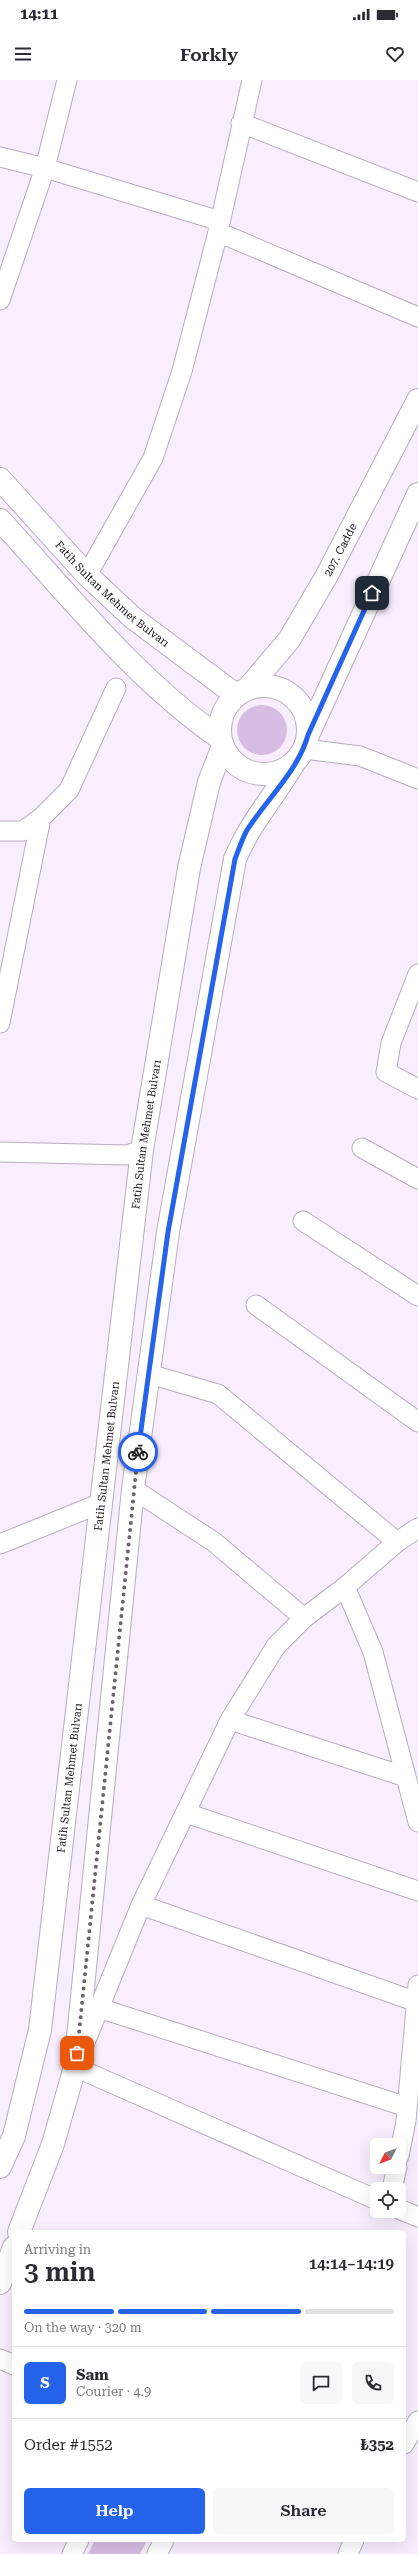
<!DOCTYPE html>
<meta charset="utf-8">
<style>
body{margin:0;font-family:"Roboto Serif",serif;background:#f7f7f7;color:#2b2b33;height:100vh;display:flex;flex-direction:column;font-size:15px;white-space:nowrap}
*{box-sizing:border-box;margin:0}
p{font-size:13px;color:#7c7c81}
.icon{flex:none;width:22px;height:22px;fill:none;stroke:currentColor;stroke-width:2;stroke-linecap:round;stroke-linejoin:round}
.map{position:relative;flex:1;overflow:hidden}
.sheet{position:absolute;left:12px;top:2150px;width:394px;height:312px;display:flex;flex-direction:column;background:#fff;border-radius:6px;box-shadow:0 4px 16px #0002}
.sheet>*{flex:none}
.needle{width:26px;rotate:228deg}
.fabs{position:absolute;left:370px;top:2058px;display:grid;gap:8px}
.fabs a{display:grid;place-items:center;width:36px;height:36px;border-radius:6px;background:#fff;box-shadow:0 4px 16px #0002;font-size:20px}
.pin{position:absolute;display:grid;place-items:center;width:34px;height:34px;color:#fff;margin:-17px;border-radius:8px;box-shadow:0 2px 6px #0006}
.courier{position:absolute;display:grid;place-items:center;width:40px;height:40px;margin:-20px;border:3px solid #2563eb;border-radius:50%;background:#fff;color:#222;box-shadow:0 1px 5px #0007}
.head em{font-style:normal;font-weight:600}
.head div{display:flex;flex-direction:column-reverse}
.head{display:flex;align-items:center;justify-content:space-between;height:68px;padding:0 12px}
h1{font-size:26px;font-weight:600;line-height:30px}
.bar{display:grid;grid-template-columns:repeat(4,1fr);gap:6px 4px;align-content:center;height:48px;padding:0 12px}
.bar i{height:5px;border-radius:3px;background:#e1e1e2}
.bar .active{background:#2563eb}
.bar p{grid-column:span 4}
.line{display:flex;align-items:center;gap:10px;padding:0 12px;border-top:1px solid #e1e1e2}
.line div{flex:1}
.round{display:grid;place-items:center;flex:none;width:42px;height:42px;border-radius:6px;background:#f7f7f7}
.action{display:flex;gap:8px;margin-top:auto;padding:8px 12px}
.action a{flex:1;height:46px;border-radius:6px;background:#2563eb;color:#fff;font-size:16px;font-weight:600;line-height:46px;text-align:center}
.action a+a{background:#f7f7f7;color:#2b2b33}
.status{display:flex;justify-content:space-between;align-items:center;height:28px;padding:0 20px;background:#fff;direction:ltr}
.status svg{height:11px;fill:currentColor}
header{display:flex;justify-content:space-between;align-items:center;height:52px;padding:0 12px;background:#fff;font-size:18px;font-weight:600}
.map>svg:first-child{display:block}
</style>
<div class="status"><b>14:11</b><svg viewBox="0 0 49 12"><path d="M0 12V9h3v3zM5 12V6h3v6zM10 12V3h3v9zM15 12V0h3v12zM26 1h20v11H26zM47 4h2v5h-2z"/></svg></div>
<header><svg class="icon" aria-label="menu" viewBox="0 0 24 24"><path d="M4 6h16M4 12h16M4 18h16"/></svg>Forkly<svg class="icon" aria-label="heart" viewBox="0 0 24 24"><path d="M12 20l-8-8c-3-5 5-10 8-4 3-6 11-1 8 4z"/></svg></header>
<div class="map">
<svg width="418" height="2474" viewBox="0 0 418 2474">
<rect width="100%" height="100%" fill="#f9eefe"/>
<!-- green -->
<path fill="#d7bce3" d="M237 650a25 25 0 1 1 50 0a25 25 0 1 1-50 0Z
M95 2460H147L140 2474H88Z"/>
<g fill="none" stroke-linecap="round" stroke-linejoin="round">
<defs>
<path id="street" d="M241 43 418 112
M0 77 45 88 220 141
M218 152 418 237
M0 220 45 88 67 0
M87 495 153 378 182 291 218 152 252 0
M304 669 360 676 418 699
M0 751H23L41 738 69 710 116 608
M418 894 391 963 386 992 418 1009
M0 943 41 738
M362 1068 418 1099
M0 1072 127 1075 142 1070
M303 1141 418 1216
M256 1225 418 1342
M149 1294 218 1314 397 1462
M133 1409 214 1462 304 1538
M0 1464 101 1423
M345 1507 373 1572 418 1742
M230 1640 406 1697
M186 1733 418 1811
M141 1825 417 1922
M99 1928 407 2027
M399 2076 406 2041 418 1905
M392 2109 397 2087
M377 2120 75 1987 141 1825 230 1640 276 1566 304 1538 345 1507 397 1462 418 1448
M399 2129 418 2137
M0 2279 14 2285
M404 2364 418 2341
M72 2474 79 2460
M157 2474 164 2460
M348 2474 354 2460"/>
<g id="secondary">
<path id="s1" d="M0 399 87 495 133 538 236 615"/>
<path d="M0 440C69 515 136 600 220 658"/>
<circle cx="264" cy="650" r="44"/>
<path id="s2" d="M248 608 289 560 326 497 418 320"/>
<path d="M308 655 418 414"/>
<path id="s3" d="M0 2087 14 2056 40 1950 142 1070 189 788 209 702 223 666"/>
<path d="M19 2152 53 2064 75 1987 133 1409 168 1152 235 779C251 741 275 716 295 681"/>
<path d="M0 2203 14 2167"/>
</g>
</defs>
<!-- street casing -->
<use href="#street" stroke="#b9acbf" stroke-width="21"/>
<!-- secondary casing -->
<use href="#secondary" stroke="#b9acbf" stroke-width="24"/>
<!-- street -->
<use href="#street" stroke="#fff" stroke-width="19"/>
<!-- secondary -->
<use href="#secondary" stroke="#fff" stroke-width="22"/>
</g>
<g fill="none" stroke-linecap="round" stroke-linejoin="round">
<!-- done -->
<path stroke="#6a636d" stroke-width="4" stroke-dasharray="0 7.2" d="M77 1973 138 1372"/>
<!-- route -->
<path stroke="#2563eb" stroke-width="5" d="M138 1372 168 1152 235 779C239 769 242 759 247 750 267 719 298 691 308 655L372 513"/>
</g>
<g text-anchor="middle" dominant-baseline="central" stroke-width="3" stroke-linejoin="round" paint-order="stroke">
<!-- street labels -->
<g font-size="11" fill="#1d181f" stroke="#f9eefe">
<text stroke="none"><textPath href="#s2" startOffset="167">207. Cadde</textPath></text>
<text stroke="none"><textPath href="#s1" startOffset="161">Fatih Sultan Mehmet Bulvarı</textPath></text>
<text stroke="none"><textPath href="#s3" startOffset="1045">Fatih Sultan Mehmet Bulvarı</textPath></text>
<text stroke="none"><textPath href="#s3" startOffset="721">Fatih Sultan Mehmet Bulvarı</textPath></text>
<text stroke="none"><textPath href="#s3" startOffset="397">Fatih Sultan Mehmet Bulvarı</textPath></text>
</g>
</g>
</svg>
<div class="fabs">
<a><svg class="needle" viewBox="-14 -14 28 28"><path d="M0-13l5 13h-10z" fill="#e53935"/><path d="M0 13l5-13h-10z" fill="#7c7c81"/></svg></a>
<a><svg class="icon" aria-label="locate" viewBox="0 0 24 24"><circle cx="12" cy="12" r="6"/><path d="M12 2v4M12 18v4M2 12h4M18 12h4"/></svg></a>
</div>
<div class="pin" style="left:77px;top:1973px;background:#ea580c"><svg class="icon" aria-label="bag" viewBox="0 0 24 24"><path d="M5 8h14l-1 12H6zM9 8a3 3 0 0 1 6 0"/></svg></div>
<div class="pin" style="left:372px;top:513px;background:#1f2937"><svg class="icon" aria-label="home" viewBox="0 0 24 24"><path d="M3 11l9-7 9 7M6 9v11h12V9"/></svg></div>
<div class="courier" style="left:138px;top:1372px"><svg class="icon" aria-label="bike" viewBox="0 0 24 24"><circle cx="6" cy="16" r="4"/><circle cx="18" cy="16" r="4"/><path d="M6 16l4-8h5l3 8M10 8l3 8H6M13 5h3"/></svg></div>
<section class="sheet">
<div class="head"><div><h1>3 min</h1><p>Arriving in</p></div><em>14:14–14:19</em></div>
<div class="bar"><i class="active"></i><i class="active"></i><i class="active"></i><i></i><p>On the way · 320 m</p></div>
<div class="line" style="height:72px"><b class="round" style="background:#2563eb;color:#fff">S</b><div><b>Sam</b><p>Courier · 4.9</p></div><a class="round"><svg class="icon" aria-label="chat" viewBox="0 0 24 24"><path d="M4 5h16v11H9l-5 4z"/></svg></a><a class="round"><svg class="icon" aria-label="phone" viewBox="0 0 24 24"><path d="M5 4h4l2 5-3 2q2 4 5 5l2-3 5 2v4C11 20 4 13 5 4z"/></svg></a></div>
<div class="line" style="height:52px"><div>Order #1552</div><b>₺352</b></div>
<div class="action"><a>Help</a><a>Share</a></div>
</section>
</div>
